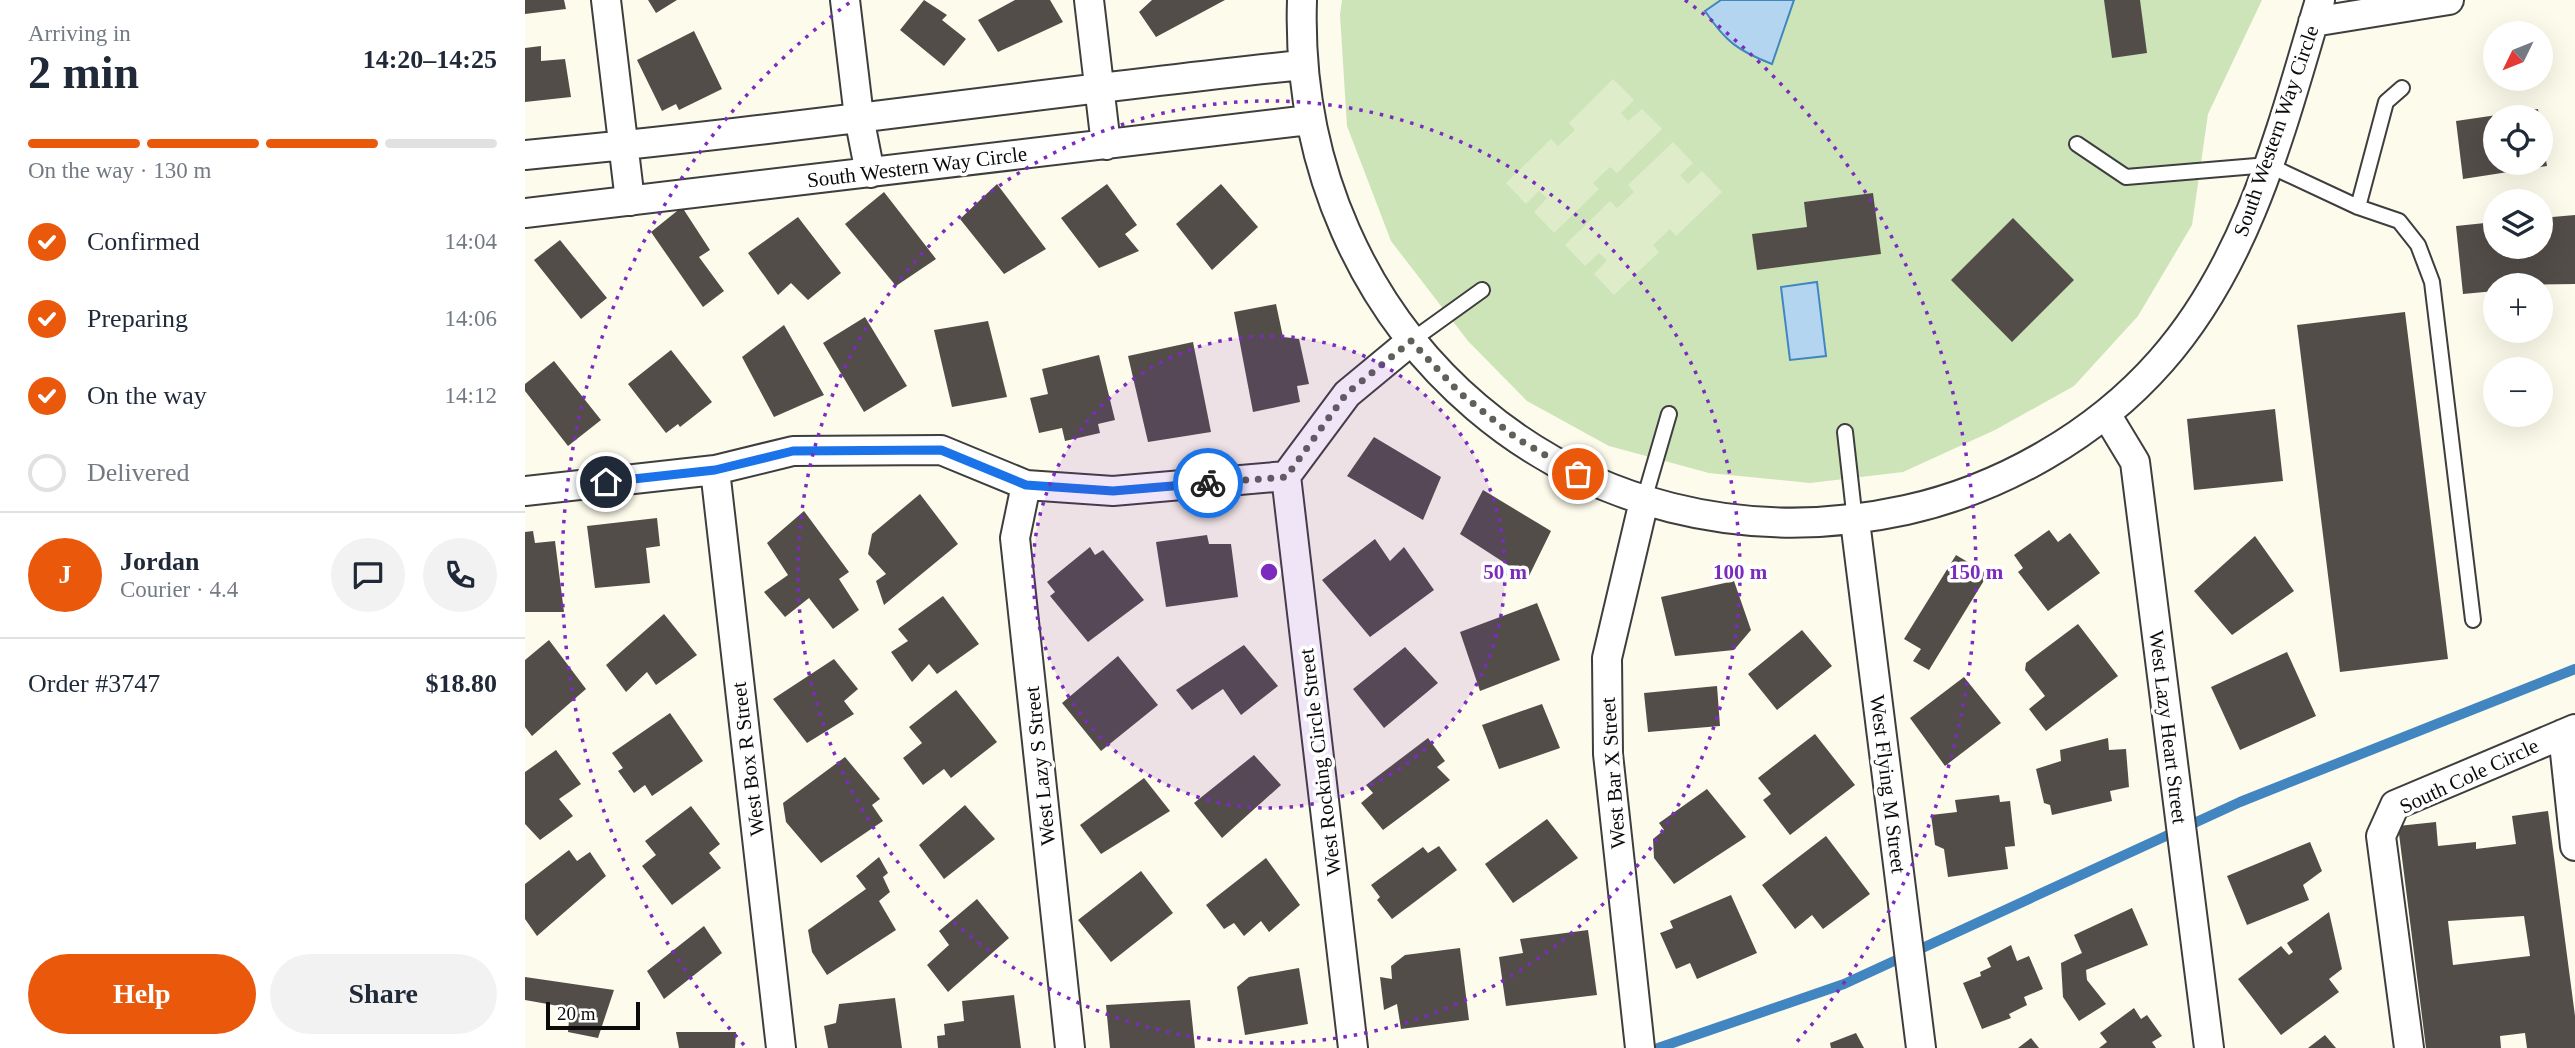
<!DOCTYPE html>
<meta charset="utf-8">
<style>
body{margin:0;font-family:"Times New Roman",serif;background:#f2f2f3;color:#1f2937;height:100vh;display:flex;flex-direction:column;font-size:26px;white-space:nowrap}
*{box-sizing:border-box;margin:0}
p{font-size:23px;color:#747a83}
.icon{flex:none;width:38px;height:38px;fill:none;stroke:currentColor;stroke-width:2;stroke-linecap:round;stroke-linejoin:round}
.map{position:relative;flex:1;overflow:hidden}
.details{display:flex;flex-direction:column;background:#fff;width:525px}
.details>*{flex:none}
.needle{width:46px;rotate:227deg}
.controls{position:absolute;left:1958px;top:21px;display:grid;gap:14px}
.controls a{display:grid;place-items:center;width:70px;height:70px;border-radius:50%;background:#fff;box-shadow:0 7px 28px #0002;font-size:35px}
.scale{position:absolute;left:21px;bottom:18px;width:94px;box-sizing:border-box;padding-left:7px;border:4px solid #0b0b0b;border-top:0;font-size:19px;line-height:24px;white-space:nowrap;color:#0b0b0b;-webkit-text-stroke:5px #fff;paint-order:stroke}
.pin{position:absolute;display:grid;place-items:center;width:60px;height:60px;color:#fff;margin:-30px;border:4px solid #fff;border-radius:50%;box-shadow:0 2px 7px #0007}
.courier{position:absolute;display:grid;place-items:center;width:70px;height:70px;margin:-35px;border:5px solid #1a73e8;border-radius:50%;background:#fff;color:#222;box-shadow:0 2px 9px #0007}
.head em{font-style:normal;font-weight:700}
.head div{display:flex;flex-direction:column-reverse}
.head{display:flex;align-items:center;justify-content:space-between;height:119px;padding:0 28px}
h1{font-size:46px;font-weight:700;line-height:52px}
.bar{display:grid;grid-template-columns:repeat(4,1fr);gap:10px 7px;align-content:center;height:84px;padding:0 28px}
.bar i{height:9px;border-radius:5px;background:#e0e1e3}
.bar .active{background:#ea580c}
.bar p{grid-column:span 4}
.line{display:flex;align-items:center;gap:18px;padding:0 28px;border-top:2px solid #e0e1e3}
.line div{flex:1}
.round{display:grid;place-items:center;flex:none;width:74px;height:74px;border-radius:37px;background:#f2f2f3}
ol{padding:0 28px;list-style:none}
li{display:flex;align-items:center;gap:21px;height:77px}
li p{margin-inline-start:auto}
li .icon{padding:7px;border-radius:50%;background:#ea580c;color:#fff;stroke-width:4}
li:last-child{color:#747a83}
li i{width:38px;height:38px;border:4px solid #e0e1e3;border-radius:50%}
.action{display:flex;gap:14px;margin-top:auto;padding:14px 28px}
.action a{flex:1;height:80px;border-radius:42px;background:#ea580c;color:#fff;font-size:28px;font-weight:700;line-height:80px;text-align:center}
.action a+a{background:#f2f2f3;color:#1f2937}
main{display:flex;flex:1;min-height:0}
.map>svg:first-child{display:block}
</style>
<main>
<section class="details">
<div class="head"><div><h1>2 min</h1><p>Arriving in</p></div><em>14:20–14:25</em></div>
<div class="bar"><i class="active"></i><i class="active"></i><i class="active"></i><i></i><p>On the way · 130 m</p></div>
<ol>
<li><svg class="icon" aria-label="check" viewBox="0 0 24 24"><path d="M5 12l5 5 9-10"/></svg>Confirmed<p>14:04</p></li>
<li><svg class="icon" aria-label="check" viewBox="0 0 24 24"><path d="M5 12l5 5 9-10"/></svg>Preparing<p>14:06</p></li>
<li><svg class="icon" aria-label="check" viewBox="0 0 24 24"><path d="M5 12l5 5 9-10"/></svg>On the way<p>14:12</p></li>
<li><i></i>Delivered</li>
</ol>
<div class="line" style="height:126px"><b class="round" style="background:#ea580c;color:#fff">J</b><div><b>Jordan</b><p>Courier · 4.4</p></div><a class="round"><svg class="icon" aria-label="chat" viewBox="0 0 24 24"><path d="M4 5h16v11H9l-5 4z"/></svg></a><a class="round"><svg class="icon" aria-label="phone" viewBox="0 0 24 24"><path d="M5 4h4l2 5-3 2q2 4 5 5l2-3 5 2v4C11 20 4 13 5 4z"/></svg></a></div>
<div class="line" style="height:91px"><div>Order #3747</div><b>$18.80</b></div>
<div class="action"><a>Help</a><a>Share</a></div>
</section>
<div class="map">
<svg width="2050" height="1048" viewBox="0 0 2050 1048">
<rect width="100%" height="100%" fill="#fdfbeb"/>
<!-- green -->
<path fill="#cce4b8" d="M817 0H1737L1683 114 1667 225 1613 316 1549 386 1470 430 1378 472 1285 483 1184 473 1084 446 1002 401 943 341 866 241 822 126 815 15Z"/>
<!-- pitch -->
<path fill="#deecc9" d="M1088 79 1109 100 1096 113 1103 121 1117 109 1137 129 1092 173 1085 167 1068 183 1074 189 1029 233 1009 212 1022 198 1014 191 1001 204 981 183 1026 139 1033 146 1050 130 1044 123Z
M1148 142 1168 163 1155 175 1163 184 1177 171 1197 192 1151 236 1145 229 1128 245 1134 252 1089 295 1069 274 1082 260 1074 253 1060 266 1040 245 1085 201 1092 208 1109 192 1103 185Z"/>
<!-- water -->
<path fill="#b4d5f0" stroke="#4185c1" stroke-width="2" d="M1196 0H1269L1247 64C1213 51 1200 41 1180 11Z
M1292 282 1301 356 1265 360 1256 287Z"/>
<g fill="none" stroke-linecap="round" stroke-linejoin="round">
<!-- stream -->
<path stroke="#4185c1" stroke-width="10" d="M1133 1048 1319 984 1715 802 2050 669"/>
</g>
<!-- building -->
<path fill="#534d49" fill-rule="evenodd" d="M0 0H39L41 9 0 14Z
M123 0H152L131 13Z
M399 0 422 15 417 20 441 39 419 66 375 30Z
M490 0H525L538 22 473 52 453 20Z
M627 0H700L631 37 614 12Z
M1579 0H1615L1622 53 1587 58Z
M169 31 197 89 154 110 151 104 137 111 112 60Z
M16 46V61L40 59 46 97 0 102V48Z
M2013 109 2014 117H1970V163H2016L2017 137 2022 166 1938 179 1931 121Z
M472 184 521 249 479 274 435 219Z
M582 184 612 225 600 234 614 251 574 268 536 218Z
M696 184 733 227 687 270 651 224Z
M359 192 411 259 371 286 320 224Z
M1348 193 1356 254 1232 270 1227 234 1282 227 1279 202Z
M157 207 185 250 174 257 199 291 178 307 126 232Z
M2050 215V284L1970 285V291L1938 294 1931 226 1970 222V247H2016V218Z
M273 217 316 273 283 300 266 283 253 295 223 253Z
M1488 218 1549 280 1487 342 1426 280Z
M35 240 82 298 56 319 9 260Z
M751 304 758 337 774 339 784 384 772 386 775 402 728 412 709 312Z
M1880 312 1923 659 1815 672 1772 325Z
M340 317 382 386 339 412 298 343Z
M463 321 482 397 427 407 409 330Z
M259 325 299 395 249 417 217 357Z
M668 342 686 432 623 442 603 356Z
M146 350 187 402 155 427 153 424 141 433 103 384Z
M574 355 590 420 573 424 575 433 540 441 537 428 514 433 505 398 523 394 517 369Z
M29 361 76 420 43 446 0 391V384Z
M1750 409 1758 481 1669 490 1662 419Z
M849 437 916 477 898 520 822 476Z
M958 490 1026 531 1003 578 935 534Z
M395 494 433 544 359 605 351 581 361 574 343 554 347 534Z
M279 511 324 572 314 579 334 610 308 629 284 598 260 617 239 592 263 575 242 543Z
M132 518 135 546 121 548 125 583 70 588 62 526Z
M1524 530 1533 542 1545 533 1575 573 1523 611 1493 572 1498 568 1489 555Z
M8 531 10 543 30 541 39 612H0V532Z
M682 535 684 544H706L713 597 641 607 631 542Z
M1730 536 1769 591 1707 635 1669 591Z
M850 539 865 561 879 547 909 590 845 637 797 580Z
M565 547 570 555 578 550 619 600 563 642 525 596 530 592 522 582Z
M1431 555 1463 574 1404 670 1388 661 1396 649 1379 639Z
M1209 581 1226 630 1209 650 1150 656 1136 597Z
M418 596 454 644 412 674 404 664 387 682 366 652 383 641 373 629Z
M1012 603 1035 660 955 691 935 632Z
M139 614 172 655 131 685 122 672 101 692 81 665Z
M1553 624 1593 676 1521 731 1504 709 1520 696 1500 670 1501 663Z
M1277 630 1307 666 1252 710 1223 674Z
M24 640 61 689 7 736 0 727V660Z
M719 645 753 686 716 715 698 689 667 710 651 690Z
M880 647 913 683 859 728 828 689Z
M1762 652 1791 716 1715 750 1686 687Z
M593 656 633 705 576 751 537 703Z
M309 659 333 689 319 701 329 714 282 743 248 699Z
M1439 677 1476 723 1420 766 1385 718Z
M1192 686 1195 726 1123 732 1119 693Z
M431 690 472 742 426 778 419 769 398 785 378 758 397 743 384 727Z
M1017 704 1035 748 974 769 957 725Z
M145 713 178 761 127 796 120 785 109 793 93 771 98 768 87 753Z
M1290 734 1330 785 1265 835 1238 800 1246 794 1233 778Z
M903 738 920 761 912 767 925 780 858 830 836 803 848 793 841 785Z
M1583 738 1584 750 1601 749 1604 787 1585 791 1587 801 1527 815 1525 805 1519 803 1511 769 1536 761 1535 750Z
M31 750 56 784 34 799 48 816 15 840 0 824V772Z
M729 755 756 785 697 838 669 803Z
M320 757 355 799 347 805 358 821 296 863 261 822 258 803Z
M619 778 645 811 576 854 555 825Z
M1182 789 1221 837 1149 884 1129 858 1128 839 1139 830 1134 823Z
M1474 795 1475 802 1485 801 1490 846 1480 847 1483 869 1423 877 1419 849 1410 845 1406 815 1432 812 1430 800Z
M440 805 470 839 419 879 394 845Z
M166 806 195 844 184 853 196 868 147 905 117 866 131 855 120 841Z
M2023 811 2050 1016V1048H2002L2000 1033 1975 1036 1976 1048H1901L1873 826 1911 822 1913 846 1951 842V849L1991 844 1987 816ZM1999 916 2005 956 1928 965 1923 921Z
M1022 819 1053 858 988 903 960 864Z
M1301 836 1345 894 1298 929 1287 915 1270 929 1237 885Z
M1785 842 1797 871 1778 885 1784 900 1722 925 1702 876Z
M914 846 932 870 867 919 852 900 855 897 846 885 898 847 903 853Z
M44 850 52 861 65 852 81 876 12 936 0 919V884Z
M354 857 363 873 358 877 365 892 354 901 371 930 302 975 287 952 283 930 341 889 331 876Z
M741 858 775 905 744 932 736 921 719 936 709 923 699 929 681 905Z
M616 871 648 913 586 962 553 920Z
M1206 895 1232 953 1172 979 1165 963 1151 969 1135 933 1148 928 1145 921Z
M452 899 484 938 423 992 402 965 424 945 414 931Z
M1607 908 1623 945 1561 970 1562 980 1581 1004 1554 1021 1538 997 1536 963 1557 953 1549 935Z
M1804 912 1817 969 1804 979 1814 992 1756 1035 1713 979 1756 946 1764 955 1768 952 1762 943Z
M179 926 197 953 139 999 122 971Z
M1063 930 1072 995 981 1006 974 957 998 953 995 939Z
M1486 945 1492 961 1504 956 1518 989 1499 997 1502 1005 1484 1014 1486 1018 1457 1029 1438 983 1456 976 1455 972 1466 967 1462 958Z
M935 948 944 1020 876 1029 872 1004 859 1010 855 977 867 979 866 966 880 955Z
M774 968 783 1024 720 1035 712 987 724 977Z
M0 977 89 990 73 1038 43 1032 45 1008 0 1000Z
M489 995 496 1048H413L412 1036 420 1035 419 1024 439 1021 437 1001Z
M370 998 377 1048H303L299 1026 311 1023 314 1004Z
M665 1000 670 1048H585L581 1005Z
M1609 1008 1616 1019 1622 1015 1637 1036 1627 1042 1631 1048H1574L1582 1042 1575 1033Z
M151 1032H211L210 1048H154Z
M1331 1033 1339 1048H1306L1305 1043Z
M1800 1035 1811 1048H1783Z
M1506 1038 1514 1048H1493Z"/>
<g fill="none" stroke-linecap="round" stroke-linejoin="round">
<defs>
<path id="lane" d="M1552 144 1601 177 1743 165 1833 207 1874 221 1893 245 1907 282 1948 620
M1833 207 1861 102 1877 88
M886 341 957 290
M1320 432 1330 521
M1119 500 1144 414"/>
<path id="street" d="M81 0 105 201
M320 0 334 117 345 173
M564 0 581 145
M777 0C766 334 1052 582 1381 510 1476 489 1571 435 1636 361 1725 260 1757 126 1795 0
M1788 22 1924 0
M0 155C260 131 517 92 777 65
M0 213 784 120
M1581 414 1610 462 1684 1048
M190 470 256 1048
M761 476 828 1048
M501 485 490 538 545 1048
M0 491 190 470 268 451 416 450 501 485 588 491 761 476 822 394 886 341
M1330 521 1396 1048
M2038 734 2050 846
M1115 1048 1083 754 1082 658 1119 501
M1884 1048 1856 836 1870 805 2050 729"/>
</defs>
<!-- lane casing -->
<use href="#lane" stroke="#3e3e3e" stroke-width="18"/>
<!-- street casing -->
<use href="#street" stroke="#3e3e3e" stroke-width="32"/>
<!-- lane -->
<use href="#lane" stroke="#fff" stroke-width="14"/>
<!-- street -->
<use href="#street" stroke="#fff" stroke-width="28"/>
</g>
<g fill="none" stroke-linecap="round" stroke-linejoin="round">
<!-- done -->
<path stroke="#605f59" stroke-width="7" stroke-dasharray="0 12.6" d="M683 483 761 477 821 394 886 341 935 393 991 438 1053 474"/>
<!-- route -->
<path stroke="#1a73e8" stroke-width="9" d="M81 482 190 470 268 451 416 450 501 485 588 491 683 483"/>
</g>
<!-- distance rings -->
<circle cx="744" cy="572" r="236" fill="#7b2cbf" fill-opacity=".12"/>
<g fill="none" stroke="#7b2cbf" stroke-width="3.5" stroke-dasharray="3.5 7">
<circle cx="744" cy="572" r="236"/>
<circle cx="744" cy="572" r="471"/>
<path d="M219 1045A707 707 0 0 1 328 0M1160 0A707 707 0 0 1 1269 1045"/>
</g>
<g text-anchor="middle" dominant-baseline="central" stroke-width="7" stroke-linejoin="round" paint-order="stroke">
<!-- street labels -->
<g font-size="21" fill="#0b0b0b" stroke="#fff">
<text transform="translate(1751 131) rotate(-71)">South Western Way Circle</text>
<text transform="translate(392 167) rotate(-7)">South Western Way Circle</text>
<text transform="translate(1643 727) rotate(83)">West Lazy Heart Street</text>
<text transform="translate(223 759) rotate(-97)">West Box R Street</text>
<text transform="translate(795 762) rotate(-97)">West Rocking Circle Street</text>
<text transform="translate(515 766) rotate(-96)">West Lazy S Street</text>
<text transform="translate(1088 773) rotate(-94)">West Bar X Street</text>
<text transform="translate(1944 776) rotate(-25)">South Cole Circle</text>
<text transform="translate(1363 784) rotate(83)">West Flying M Street</text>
</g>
</g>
<circle cx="744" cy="572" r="10" fill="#7b2cbf" stroke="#fff" stroke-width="3.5"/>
<g font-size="21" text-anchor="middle" font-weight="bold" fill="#7b2cbf" stroke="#fff" stroke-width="7" stroke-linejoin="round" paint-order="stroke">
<text x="980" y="579">50 m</text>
<text x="1215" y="579">100 m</text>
<text x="1451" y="579">150 m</text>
</g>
</svg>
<div class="controls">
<a><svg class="needle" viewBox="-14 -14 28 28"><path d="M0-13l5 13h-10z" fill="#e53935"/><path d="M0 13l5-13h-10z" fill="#747a83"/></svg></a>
<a><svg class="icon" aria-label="locate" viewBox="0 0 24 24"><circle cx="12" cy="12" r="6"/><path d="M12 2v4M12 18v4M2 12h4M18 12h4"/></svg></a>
<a><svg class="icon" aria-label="layers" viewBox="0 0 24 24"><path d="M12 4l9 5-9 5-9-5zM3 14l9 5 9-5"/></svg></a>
<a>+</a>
<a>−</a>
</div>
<div class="scale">20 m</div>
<div class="pin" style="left:1053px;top:474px;background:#ea580c"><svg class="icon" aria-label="bag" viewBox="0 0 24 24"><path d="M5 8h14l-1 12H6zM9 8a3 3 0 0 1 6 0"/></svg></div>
<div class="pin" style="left:81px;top:482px;background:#1f2937"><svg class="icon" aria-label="home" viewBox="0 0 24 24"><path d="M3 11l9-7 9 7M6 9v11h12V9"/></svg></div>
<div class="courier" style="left:683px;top:483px"><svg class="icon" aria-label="bike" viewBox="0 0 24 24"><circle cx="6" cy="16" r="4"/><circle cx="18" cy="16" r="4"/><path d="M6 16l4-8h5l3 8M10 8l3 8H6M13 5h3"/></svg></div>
</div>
</main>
